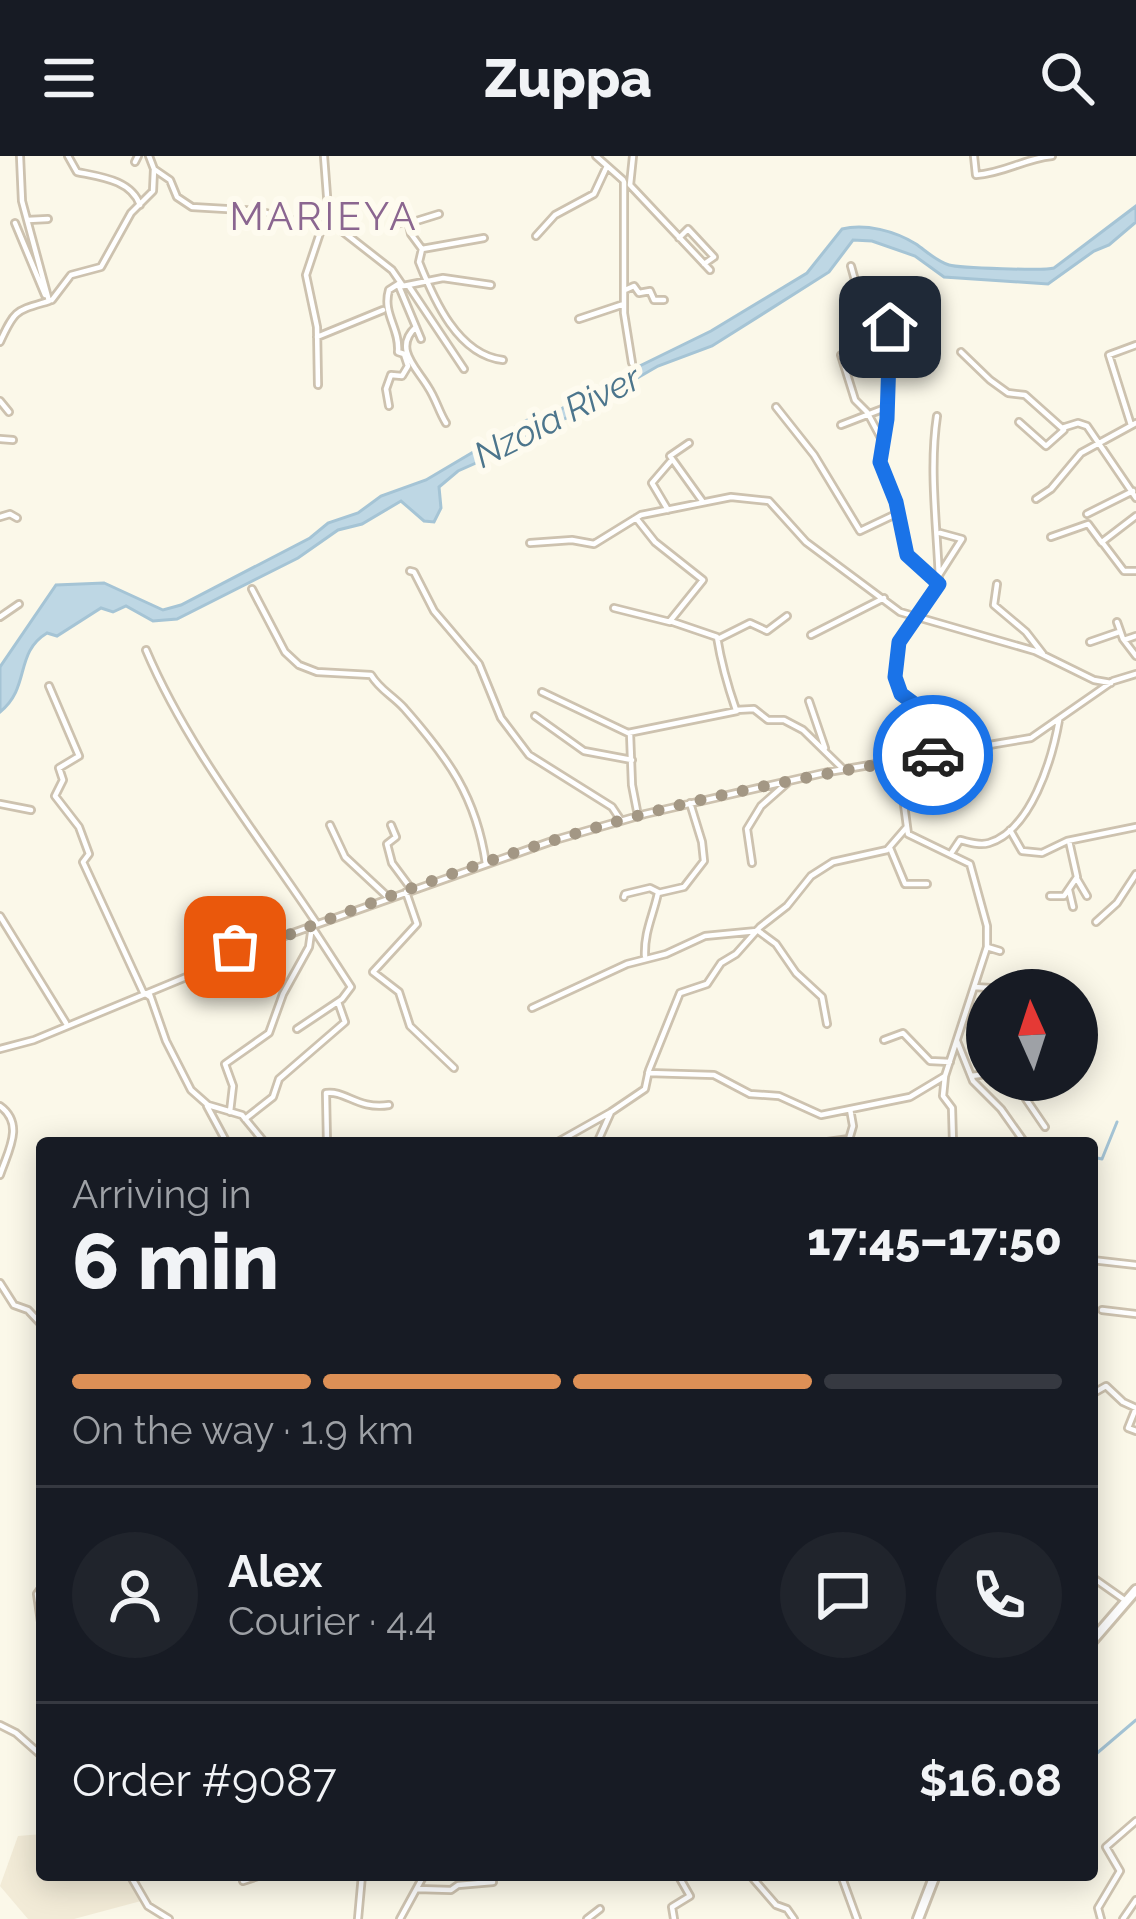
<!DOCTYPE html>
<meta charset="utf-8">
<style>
body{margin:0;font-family:Raleway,sans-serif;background:#20242c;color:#f1f3f6;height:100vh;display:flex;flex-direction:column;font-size:45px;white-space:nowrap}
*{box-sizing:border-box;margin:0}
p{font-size:39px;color:#9ea1a6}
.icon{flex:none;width:66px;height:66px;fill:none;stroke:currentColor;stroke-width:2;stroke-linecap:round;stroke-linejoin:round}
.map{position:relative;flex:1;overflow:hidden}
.panel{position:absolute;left:36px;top:981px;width:1062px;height:744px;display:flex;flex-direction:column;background:#171b24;border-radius:12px;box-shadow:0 6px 30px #0003}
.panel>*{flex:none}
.needle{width:78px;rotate:357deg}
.buttons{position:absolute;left:966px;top:813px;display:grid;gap:24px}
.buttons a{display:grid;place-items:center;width:132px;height:132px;border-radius:50%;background:#171b24;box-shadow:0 6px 30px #0003;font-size:60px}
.pin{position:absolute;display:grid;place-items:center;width:102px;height:102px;color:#fff;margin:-51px;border-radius:24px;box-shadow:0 6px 18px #0006}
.courier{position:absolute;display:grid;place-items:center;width:120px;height:120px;margin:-60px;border:9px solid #1a73e8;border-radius:50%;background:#fff;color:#222;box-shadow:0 3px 15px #0007}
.overview em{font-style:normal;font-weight:800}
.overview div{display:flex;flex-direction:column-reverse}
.overview{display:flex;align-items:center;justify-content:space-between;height:204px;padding:0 36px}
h1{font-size:78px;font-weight:800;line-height:90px}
.bar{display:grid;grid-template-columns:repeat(4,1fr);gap:18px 12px;align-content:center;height:144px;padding:0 36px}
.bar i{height:15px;border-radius:9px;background:#363941}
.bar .current{background:#dd9056}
.bar p{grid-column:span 4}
.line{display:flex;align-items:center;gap:30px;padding:0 36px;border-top:3px solid #363941}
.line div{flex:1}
.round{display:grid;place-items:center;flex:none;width:126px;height:126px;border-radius:63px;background:#20242c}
header{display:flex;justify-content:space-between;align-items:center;height:156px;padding:0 36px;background:#171b24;font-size:54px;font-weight:800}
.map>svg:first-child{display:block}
</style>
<header><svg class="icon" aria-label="menu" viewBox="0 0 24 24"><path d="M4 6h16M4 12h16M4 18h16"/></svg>Zuppa<svg class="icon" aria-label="search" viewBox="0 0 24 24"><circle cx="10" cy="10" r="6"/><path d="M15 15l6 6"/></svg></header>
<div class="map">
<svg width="1136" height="1763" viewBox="0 0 1136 1763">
<rect width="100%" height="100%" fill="#fbf8e9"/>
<!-- residential -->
<path fill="#f2ebd7" d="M42 1678V1719H127L141 1745 74 1763H28L0 1730 18 1680Z"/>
<!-- water -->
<path fill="#bed7e4" stroke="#a5c4d5" stroke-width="3" d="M1136 50V66L1109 89 1094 95 1048 128 944 121 915 100 872 85 853 84 829 116 712 190 658 210 570 261 540 271 494 299 458 315 439 331 441 352 434 366 424 365 401 345 362 368 338 374 298 402 177 463 153 465 126 450 113 456 101 452 57 480 47 477C14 497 31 531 0 556V511L56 429 104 427 163 454 181 449 310 382 328 367 358 357 381 340 426 324 536 259 561 253 609 225 711 175 807 117 842 73C865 67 895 75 916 88 926 95 936 105 949 109 959 112 1046 115 1054 112Z"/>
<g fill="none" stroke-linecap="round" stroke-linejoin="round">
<!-- stream -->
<path stroke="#a5c4d5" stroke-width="3" d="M1092 1001 1102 1003 1117 966
M1092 1611 1096 1598 1136 1564"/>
<defs>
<path id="minor" d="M68 0 77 16C101 21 131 24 140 49
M149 0 154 13 170 24 177 41 192 51 259 55 290 64 337 71 392 114 403 130 443 122 491 129
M596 0 623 24
M633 0 630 29 710 114
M974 0 976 19C1005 17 1023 3 1052 0
M135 6 138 0
M624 26V157L632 207
M28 64 48 63
M15 67 45 139
M410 67 439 58
M394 69 408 64 411 78 422 93
M536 80 555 59 594 38 607 10
M484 82 422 93 419 106C434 144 458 199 503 204
M679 82 688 73 714 101 704 108
M851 110 877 203 886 204
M398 128 421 183
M408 129 464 213
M625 134 634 130 639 137 650 135 654 144H664
M52 144 71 119 101 111 131 57 153 35 154 13
M896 147 887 190V263L880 306 896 346 907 399 939 428 899 485 895 516 901 538 930 561 949 596
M579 163 624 148
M416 171C393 192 416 211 428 231 436 243 439 256 446 267
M317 181 383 154
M0 186C15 153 16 155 49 145L22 45 20 0
M961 196 990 224 1008 237 1025 239 1062 272 1078 267 1087 270 1136 342
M841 199 855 244 867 256 881 282
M318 229 317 171 306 119 328 53 324 0
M0 245 9 256
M389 250 386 233 391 219 402 220 408 210 404 198 398 196C400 172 382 158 389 134L400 127
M776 251 814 299 860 375 898 357
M937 260C929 313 937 370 939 424
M1019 266 1046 290 1064 274
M841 269 885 252
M1131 269 1109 199 1136 189
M0 283 13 284
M689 287 670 300 703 346
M1036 343 1051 333 1081 297 1136 267
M668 354 652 327 670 306
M1087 358 1133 335
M1136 360 1102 386 1124 415H1136
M0 361 10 358 17 362
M636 362 655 386 703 424 670 465 717 481C721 506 727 528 736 554L754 553 768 564H784L803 574 843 613
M1051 381 1088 368 1102 387
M530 387 572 384 594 388 641 359 731 341 769 345 806 386 900 456 1035 495 1094 524 1111 527
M410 415 414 416 434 455 479 508 501 562 529 599 612 651 620 663
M939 419 962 383 940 377
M997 428 994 449 1026 476 1043 498
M252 433 285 496 299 509 317 516 371 519C380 534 392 539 404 552 448 602 476 640 486 708
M614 452 670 466
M0 461 19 448
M1117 466 1123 483 1136 500
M811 479 884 442
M718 483 750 467 767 475 787 460
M1124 484 1136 480
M1090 486 1119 476
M146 494C188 593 258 679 317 768
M49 530 79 600 59 612 63 624 55 640 79 671 89 698 83 706 143 836 150 841
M542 536 628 577 737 555
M809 545 825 592
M535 560 584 595 632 604
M630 577 632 629 638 660
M984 591 988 604
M945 597 947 625
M936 598 927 627 935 646 944 642
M0 648 31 654
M330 669 345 701 389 742
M391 669 396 681 387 688 392 707 412 734
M1010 674 1022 695 1042 697 1067 685 1136 671
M890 692 905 728H927
M952 696 960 684C969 686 979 690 989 687 1031 674 1052 604 1059 564
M752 707 747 673 761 650 787 627
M1077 723 1087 740
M1069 734 1073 751
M406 736 417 768 373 816 399 836 410 870 454 912
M1050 740H1064L1077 721 1069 685
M624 741 625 738 650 732 658 736
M215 755 237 798
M0 760 66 867
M1096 766 1117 747 1136 718
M757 774 776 788 796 817 822 841 827 868
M987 791 1000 795
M645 800C644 776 653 760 658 737L684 731 704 705 702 686 690 647
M974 831 990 832
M150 839 166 885 191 934 208 949 242 959 265 987
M532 852 627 808 666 798 705 780 757 775
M297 873 342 843 351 831 312 771
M884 884 903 877 930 905 950 906
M957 885 973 925 1001 953 1025 987
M0 893 34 884 290 778 555 684 645 658 828 616 1031 582 1113 525 1136 518
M648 917 714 919 750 938 779 940 821 959 910 941 945 920 987 791V770L970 708 908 678 898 604
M945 920 943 940 952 952 953 987
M971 920 987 918
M1013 924 1045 971
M0 950C25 968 8 995 0 1019
M207 950 227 987
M230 956 233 930 225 908 269 877 283 838 309 791 312 770
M245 963 273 941 279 923 345 866 338 846
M327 987 326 937C345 934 358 954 389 949
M556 987 611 956
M597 987 611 956 645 933 649 914 680 837 707 828 721 807 736 798 760 771 787 750 811 720 833 706 887 694 906 672
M820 987 849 983
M848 987 853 970 850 953
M1092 1104 1136 1109
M0 1127 14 1149 28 1154 42 1169
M1102 1154 1136 1158
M1092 1238 1106 1230 1123 1246 1136 1252
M1136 1252 1128 1272 1136 1275
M1092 1421 1126 1445
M42 1431 37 1438 42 1473
M0 1569 16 1577 42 1600
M130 1719 148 1750 169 1763
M750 1719 776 1749 787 1753 794 1763
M841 1719 857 1763
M243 1725 261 1719
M417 1733 451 1734 458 1729 493 1726
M358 1763 362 1719
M400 1763 424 1719
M587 1763 600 1753
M674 1763 672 1751 690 1740 678 1719
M1101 1763 1098 1752 1120 1715 1106 1691 1136 1665
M1123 1763 1136 1744"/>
<path id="tertiary" d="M1092 1485 1136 1434
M918 1763 935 1719"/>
</defs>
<!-- minor casing -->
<use href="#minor" stroke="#cdc2af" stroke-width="10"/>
<!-- tertiary casing -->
<use href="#tertiary" stroke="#cdc2af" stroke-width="14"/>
<!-- minor -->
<use href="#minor" stroke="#fff" stroke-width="4.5"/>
<!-- tertiary -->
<use href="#tertiary" stroke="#fff" stroke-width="8"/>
</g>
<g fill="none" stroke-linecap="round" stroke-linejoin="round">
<!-- done -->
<path stroke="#a39784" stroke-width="12" stroke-dasharray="0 21.6" d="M235 791 238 799C362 749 490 701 619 665 722 636 828 617 933 599"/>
<!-- route -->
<path stroke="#1a73e8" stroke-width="15" d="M890 171 887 263 880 306 896 346 907 399 939 428 899 486 895 521 901 538 928 558 949 596 933 599"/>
</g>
<g text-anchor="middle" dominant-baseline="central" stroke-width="12" stroke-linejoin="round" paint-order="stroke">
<!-- water labels -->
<g font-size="36" font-style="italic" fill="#4c758c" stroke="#fefbef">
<text transform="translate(557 260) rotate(-27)">Nzoia River</text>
</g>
<!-- quarter labels -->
<g font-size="39" letter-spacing="3" fill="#8b6690" stroke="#fefbef">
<text x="324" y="60">MARIEYA</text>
</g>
</g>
</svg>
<div class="buttons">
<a><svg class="needle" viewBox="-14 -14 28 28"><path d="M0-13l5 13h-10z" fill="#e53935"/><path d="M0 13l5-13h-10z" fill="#9ea1a6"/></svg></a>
</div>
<div class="pin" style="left:235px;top:791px;background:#ea580c"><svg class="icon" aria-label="bag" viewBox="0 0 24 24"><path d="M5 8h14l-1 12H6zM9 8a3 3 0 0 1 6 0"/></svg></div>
<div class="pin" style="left:890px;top:171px;background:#1f2937"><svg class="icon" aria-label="home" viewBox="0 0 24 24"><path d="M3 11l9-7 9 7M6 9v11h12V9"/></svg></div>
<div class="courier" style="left:933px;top:599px"><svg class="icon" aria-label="car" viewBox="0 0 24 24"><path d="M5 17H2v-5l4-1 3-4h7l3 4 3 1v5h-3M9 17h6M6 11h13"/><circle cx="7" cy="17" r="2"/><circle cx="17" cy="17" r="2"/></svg></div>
<section class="panel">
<div class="overview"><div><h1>6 min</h1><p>Arriving in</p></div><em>17:45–17:50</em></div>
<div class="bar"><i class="current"></i><i class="current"></i><i class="current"></i><i></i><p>On the way · 1.9 km</p></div>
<div class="line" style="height:216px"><a class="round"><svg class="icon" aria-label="person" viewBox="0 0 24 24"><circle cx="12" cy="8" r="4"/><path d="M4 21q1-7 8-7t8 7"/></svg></a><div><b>Alex</b><p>Courier · 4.4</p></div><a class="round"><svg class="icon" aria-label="chat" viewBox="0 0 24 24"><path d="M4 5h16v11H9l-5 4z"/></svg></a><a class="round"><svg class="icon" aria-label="phone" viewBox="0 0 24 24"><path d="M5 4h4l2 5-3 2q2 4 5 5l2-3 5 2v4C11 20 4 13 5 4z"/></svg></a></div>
<div class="line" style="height:156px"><div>Order #9087</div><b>$16.08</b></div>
</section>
</div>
